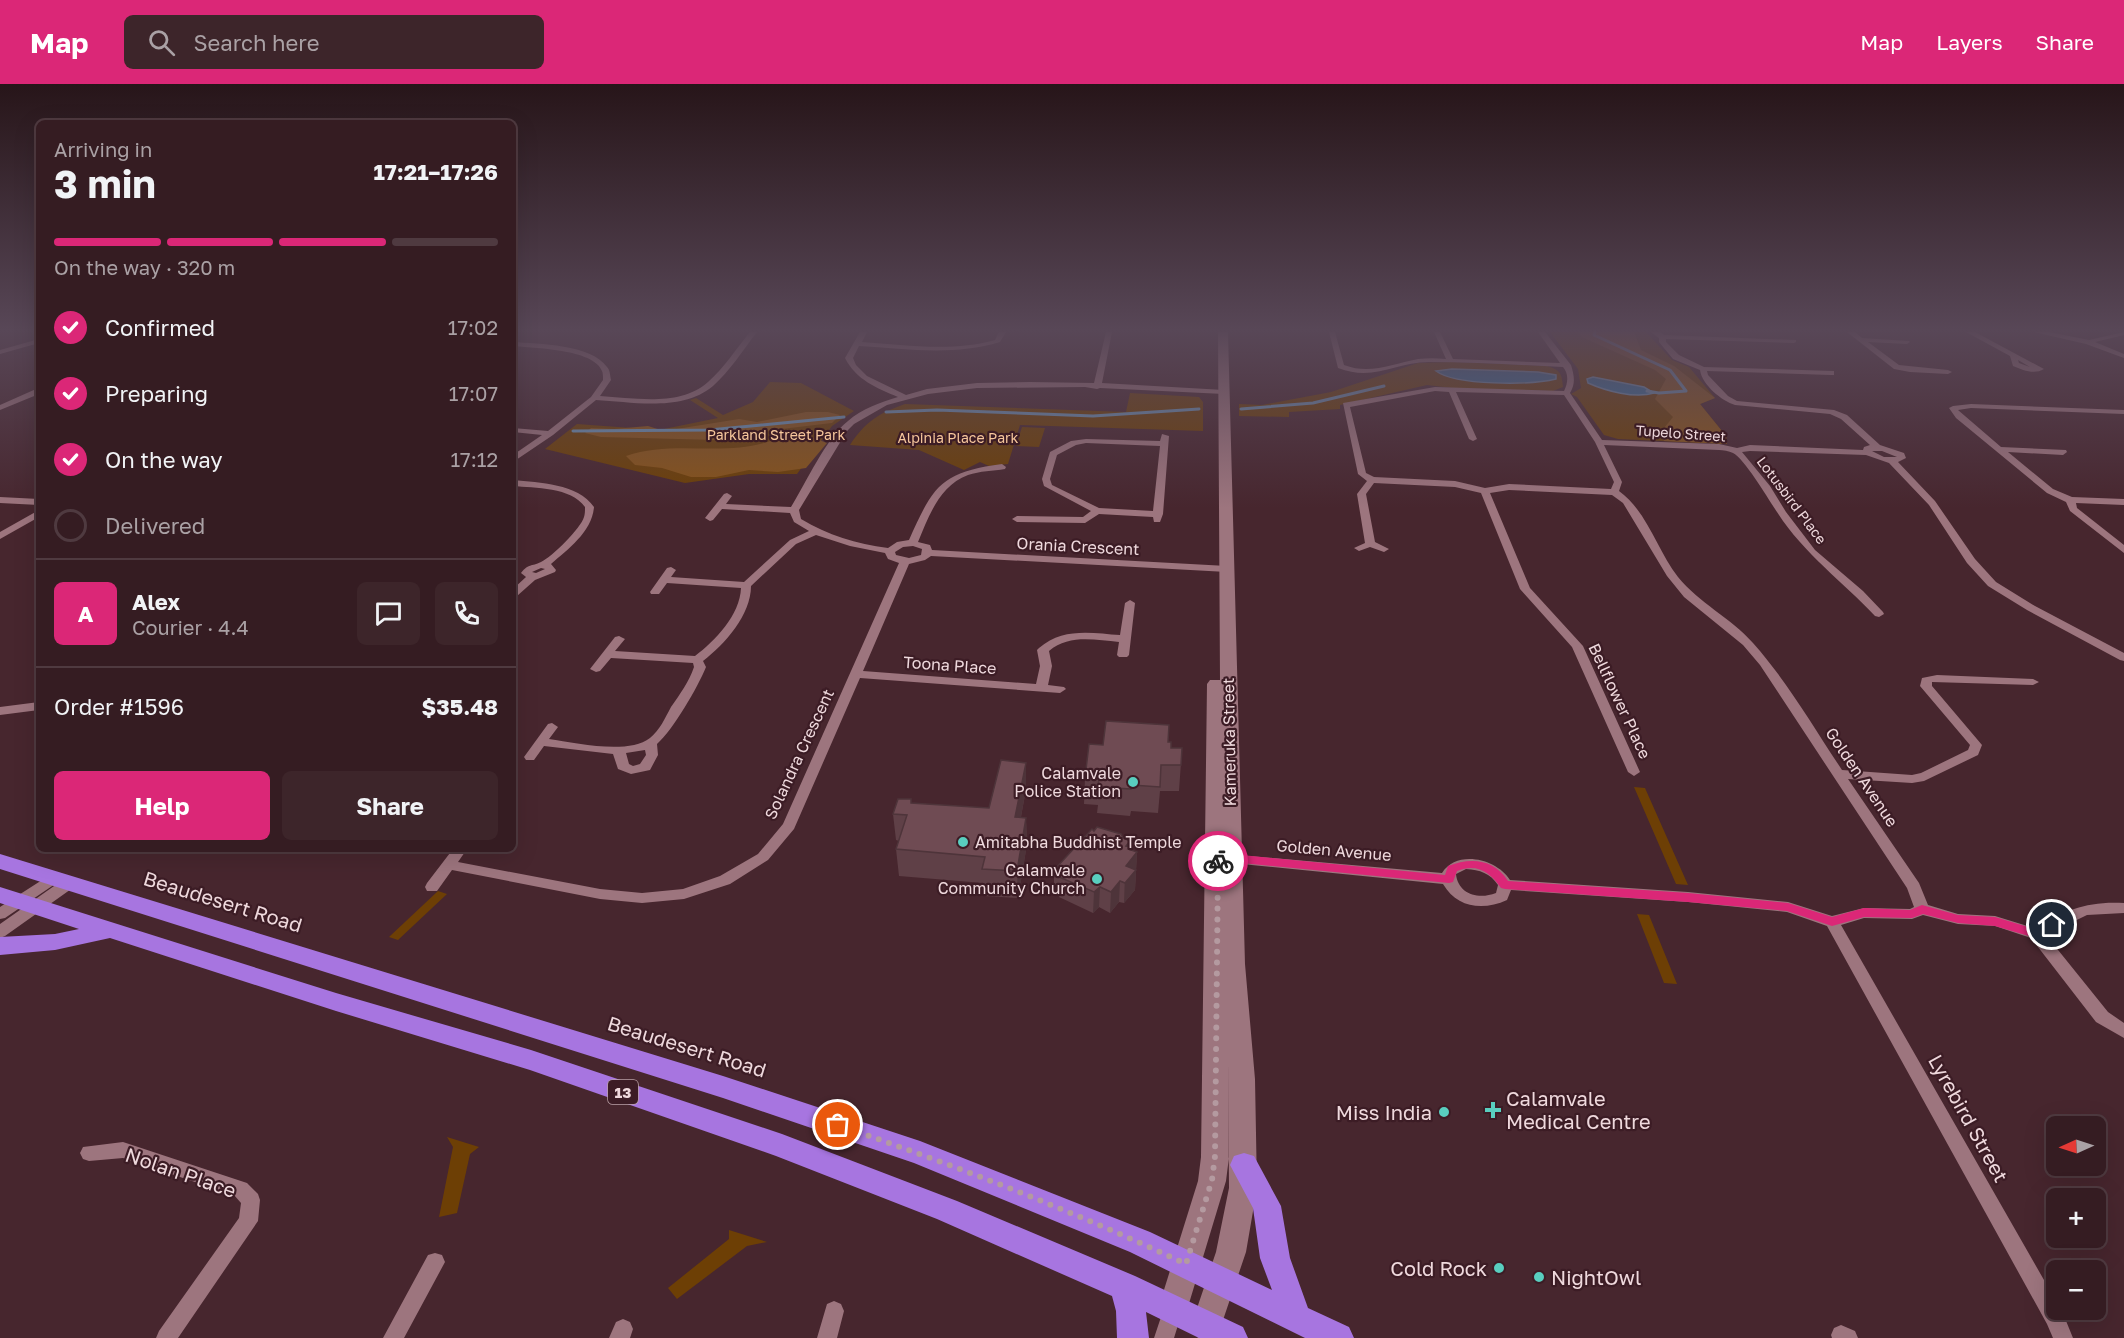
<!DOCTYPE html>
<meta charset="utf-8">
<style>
body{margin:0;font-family:"Golos Text",sans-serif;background:#3d252a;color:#f1f3f6;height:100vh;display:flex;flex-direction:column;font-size:22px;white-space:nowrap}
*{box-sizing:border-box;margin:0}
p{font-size:20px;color:#aaa1a5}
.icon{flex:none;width:33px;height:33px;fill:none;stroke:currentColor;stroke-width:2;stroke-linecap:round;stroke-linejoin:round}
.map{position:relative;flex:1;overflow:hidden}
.drawer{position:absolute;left:36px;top:36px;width:480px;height:732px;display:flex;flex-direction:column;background:#351c22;border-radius:9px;box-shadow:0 6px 24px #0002,0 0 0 2px #4f3a40}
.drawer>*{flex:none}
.needle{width:39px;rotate:267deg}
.buttons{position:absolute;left:2046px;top:1032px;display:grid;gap:12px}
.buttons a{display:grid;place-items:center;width:60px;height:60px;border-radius:9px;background:#351c22;box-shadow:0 6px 24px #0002,0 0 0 2px #4f3a40;font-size:30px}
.pin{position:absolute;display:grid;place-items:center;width:51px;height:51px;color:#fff;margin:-26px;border:3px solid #fff;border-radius:50%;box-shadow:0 2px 6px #0007}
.courier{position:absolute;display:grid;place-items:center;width:60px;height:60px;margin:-30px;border:4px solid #db2777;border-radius:50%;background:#fff;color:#222;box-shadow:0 2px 8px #0007}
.overview em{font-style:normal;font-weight:700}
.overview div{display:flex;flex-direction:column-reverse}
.overview{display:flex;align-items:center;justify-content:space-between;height:102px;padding:0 18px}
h1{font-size:39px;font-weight:700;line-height:45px}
.bar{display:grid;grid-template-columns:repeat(4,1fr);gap:9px 6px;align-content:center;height:72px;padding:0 18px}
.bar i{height:8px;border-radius:4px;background:#4f3a40}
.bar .current{background:#db2777}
.bar p{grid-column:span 4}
.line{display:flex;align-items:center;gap:15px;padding:0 18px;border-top:2px solid #4f3a40}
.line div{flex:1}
.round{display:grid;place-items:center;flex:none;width:63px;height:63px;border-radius:9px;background:#3d252a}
ol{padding:0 18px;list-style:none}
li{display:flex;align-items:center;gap:18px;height:66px}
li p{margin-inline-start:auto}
li .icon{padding:6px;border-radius:50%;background:#db2777;color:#fff;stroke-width:4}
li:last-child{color:#aaa1a5}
li i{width:33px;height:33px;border:3px solid #4f3a40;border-radius:50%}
.cta{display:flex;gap:12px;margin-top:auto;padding:12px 18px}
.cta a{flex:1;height:69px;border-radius:9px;background:#db2777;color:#fff;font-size:24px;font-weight:700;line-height:69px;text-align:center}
.cta a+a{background:#3d252a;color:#f1f3f6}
header{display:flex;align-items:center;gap:36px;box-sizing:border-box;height:84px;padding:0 30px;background:#db2777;color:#fff}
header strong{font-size:28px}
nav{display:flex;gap:33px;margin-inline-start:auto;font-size:21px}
.search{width:420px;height:54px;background:#3d252a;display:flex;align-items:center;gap:15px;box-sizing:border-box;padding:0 21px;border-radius:9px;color:#aaa1a5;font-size:22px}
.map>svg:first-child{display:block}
</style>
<header>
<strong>Map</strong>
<div class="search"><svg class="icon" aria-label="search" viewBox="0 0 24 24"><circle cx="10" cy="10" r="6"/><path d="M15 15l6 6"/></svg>Search here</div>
<nav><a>Map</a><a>Layers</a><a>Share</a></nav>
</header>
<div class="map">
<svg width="2124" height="1254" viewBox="0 0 2124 1254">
<rect width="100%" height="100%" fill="#47262e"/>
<!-- green -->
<path fill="#6d3f05" d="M1550 248H1646L1672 276 1689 283 1715 314 1700 320 1726 352 1727 360 1618 355 1604 351 1577 313 1571 310 1581 304 1578 285Z
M1452 278 1547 282C1560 286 1562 289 1563 303L1553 307 1452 304 1427 301 1340 321V325L1289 328V333L1239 332V320L1262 321 1331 308 1418 279Z
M770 298 801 299 854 327 832 342 797 390H749L685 399 545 365 577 340 659 346 718 334 690 316 696 314 723 331 753 318Z
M1130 309 1199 313 1203 318V347L1020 341 1008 380 989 382 980 378 964 386 919 366 850 361C865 338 879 329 905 320L1126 328Z
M1022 343 1045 344 1039 363 1016 362Z
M1634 703 1645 704 1688 801 1676 800Z
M438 807 447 810 398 856 389 853Z
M1637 830 1649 831 1677 900 1664 899Z
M447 1053 479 1063 470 1070 457 1129 439 1133 453 1063Z
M729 1146 767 1158 747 1162 677 1215 668 1204 729 1155Z"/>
<!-- forest -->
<path fill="#895418" d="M1578 248H1634L1641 266 1674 282 1715 314 1700 320 1726 352 1727 360 1664 357 1660 349 1673 333 1655 315 1666 295 1655 286 1582 253Z
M806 328H828L840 331 832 339 773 346 717 356 601 353 585 349 591 344 614 345 648 342 664 347 739 335 757 338Z
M780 353H811L827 359 806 384 778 388 749 386 716 393H691L662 384 635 381 626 372C676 354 732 376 780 353Z"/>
<!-- water -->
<path fill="#3273a4" stroke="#6b92b5" stroke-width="1.5" d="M1452 285 1538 288 1556 291V295C1531 301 1456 302 1436 287Z
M1593 293 1644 303 1654 309C1635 315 1606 307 1588 299L1587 295Z"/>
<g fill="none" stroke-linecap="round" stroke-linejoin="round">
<!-- stream -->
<path stroke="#6b92b5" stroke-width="3" d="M1595 248 1594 251 1670 286 1686 307 1659 309 1647 307
M1241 325 1313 319 1384 302
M886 328 937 326 1093 332 1199 325
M573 347 709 346 844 333"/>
<!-- street -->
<path fill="#9d757e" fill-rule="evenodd" d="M750 248H757C743 266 730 287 713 302 682 328 633 318 596 316L553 351 513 378V371L542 351 513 348V344L548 347 591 313 603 296C603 293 603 289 602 287 594 265 533 264 513 262V258C539 260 591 260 607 283 610 286 610 291 611 296L600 312C635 314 680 323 708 298 724 284 736 265 750 248Z
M860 248H867L862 258C906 261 952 268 995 256L999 248H1006L1000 258C954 272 907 265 859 262L853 274 856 281 867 292 906 311 927 305 977 299 1030 298 1094 299 1106 248H1112L1102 299 1224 306 1228 308 1224 310 1100 304 1097 305 1085 303 977 304 928 310 887 321 854 340 847 347 799 426 801 435C828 451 856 460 888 464L897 458 909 456C933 402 941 388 1002 380L1006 383 1005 385C993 387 980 387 968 391 939 402 929 432 918 458L930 461 932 466 1227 482 1232 485 1227 488 931 472 925 476 909 480 863 587 1036 600 1040 582 1037 566 1039 564C1063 543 1092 549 1120 551L1125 519 1130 516 1135 519 1129 571 1127 573H1119L1117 571 1119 558C1095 556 1069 550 1049 567L1052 582 1048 601 1064 603 1066 605 1060 609 860 594 794 745 768 776 730 800 684 815 642 819 600 815 452 786 437 807H427L425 803 427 799 453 765H467L458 778 600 805 642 809 683 805 720 792 758 770 783 740 899 479 888 475 885 469 850 462 816 451 796 460 751 502C751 531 725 560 703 577L706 583C698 603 673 646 657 660L658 671 650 686 631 690 618 685 613 670 544 662 534 676H526L524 673 548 640 552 639 558 643 549 655C576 659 628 671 650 654 660 646 665 634 671 623 680 610 689 598 694 583L693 579 611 574 600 587 596 588 590 585 615 553 619 552 625 555 615 567 695 572C715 557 740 531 741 504L667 499 659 510H651L650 508 667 484 671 483 676 486 671 493 744 498 790 456 809 447 794 438 790 429 722 425 713 436 710 437 705 434 724 410 727 409 732 412 726 420 791 423C806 399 826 354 848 337 861 325 881 318 898 313 877 304 856 296 845 274ZM913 462 922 465 921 471 909 474 896 471 895 468 903 463ZM645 666 646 671 640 680 633 682 629 680 626 669Z
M1329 248H1335L1344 281C1370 291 1392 280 1418 275 1427 274 1436 274 1446 275L1434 248H1440L1453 275 1560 279 1538 248H1545L1571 281C1574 291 1576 299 1570 309L1602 356 1719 360 1737 364 1750 361 1863 366 1864 363 1870 361 1841 335 1830 330 1735 321C1722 317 1702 301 1700 286L1673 275 1659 258V254L1651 248H1660L1664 251 1796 256V258L1794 259 1666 255V258L1679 271 1704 283 1834 287V291H1831L1707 287 1708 291 1728 312 1737 317 1834 326 1847 331 1880 361 1904 369 1906 374 1898 378 1935 417 1975 475 1996 498 2035 522 2124 569V577L2120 576 2027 526 1988 502 1967 479 1929 421 1889 379 1866 371 1750 367 1742 368 1770 402 1786 428 1815 466 1863 507 1883 528 1884 530 1879 533 1875 532C1842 497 1803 469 1777 428 1769 416 1744 374 1733 369 1729 367 1723 366 1719 366L1604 361 1622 398 1619 407C1647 427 1657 466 1678 493 1699 519 1731 534 1753 559 1787 597 1814 644 1842 686L1912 691 1921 689 1968 666 1970 661 1920 602 1922 594 1937 591 2033 595 2039 598 2033 601 1932 598V602L1982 661 1978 671 1924 697 1912 699 1848 695 1919 799 1928 821 1958 830 1995 832 2034 844C2066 826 2087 817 2124 819V829L2087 831 2046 851 2108 928 2124 939V954L2096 938 2031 854 1995 842 1958 840 1923 831 1912 835 1864 834 1841 841 2056 1217V1226L2062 1227 2073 1254H2053L2047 1240 1827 842 1787 828 1688 818 1511 806 1507 816C1483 827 1457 824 1443 800L1221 778 1219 775 1221 772 1226 770 1442 789C1457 765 1497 775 1510 796L1688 808 1788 818 1832 832 1864 824 1910 825 1914 823 1907 804 1760 581 1743 561 1684 513 1667 492 1623 419 1612 411 1509 406 1490 409 1530 504 1583 562 1640 688 1634 692 1628 688 1572 563 1520 505 1481 409 1455 403 1374 399 1366 410 1375 458 1389 465 1384 468 1370 463 1359 467 1354 464 1365 459 1357 410 1367 397 1358 390 1343 319 1435 303 1564 307C1568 299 1569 290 1563 283 1519 281 1474 278 1429 278 1395 278 1374 298 1338 284ZM1435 307 1449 308 1469 355 1473 357 1477 355 1456 308 1564 311 1595 358 1614 398 1611 405 1509 400 1485 404 1455 397 1374 393 1366 389 1350 323ZM1872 367H1882L1897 373H1884ZM1466 785C1480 786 1490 789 1498 801L1496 809C1478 816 1458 810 1456 790Z
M1847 248H1855L1862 254 1909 257 1910 258 1907 260 1868 258 1899 281 1948 286 1952 288 1948 290 1910 288 1894 285Z
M1966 248H1975L2044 285C2034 291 2023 286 2013 282L2010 272ZM2018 276 2030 283 2019 279Z
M2034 248H2049L2089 256 2124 248V251L2095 258 2124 270V274L2086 260Z
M39 255V259L0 270V266Z
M36 305H39V310L0 326V321Z
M1971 320 2124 326V330L1971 324 1958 326 2001 363 2066 366 2067 368 2063 371 2008 368 2053 405 2072 413 2124 415V421L2076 419 2077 424 2124 461V469L2070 427 2066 418 2047 409 1956 334 1949 324 1953 322Z
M1162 350 1169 352 1163 430 1160 438H1154L1153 433 1099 430 1085 439 1017 438 1012 435 1017 432 1083 433 1091 427 1044 402 1042 395 1050 368 1071 357 1086 355 1160 357ZM1086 359 1160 362 1153 427 1099 424 1052 401 1050 395 1057 371 1076 361Z
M513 396C540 399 577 399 594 423 592 448 568 465 551 480L556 486 555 488 535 496 517 512 513 513V505L526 493 521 489C529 479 531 483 541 478 552 473 581 444 584 433 585 430 585 427 585 423 571 403 535 404 513 402ZM541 484 545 485 536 489 532 488Z
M0 413 39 415V421L0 419Z
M39 426V433L0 455V448Z
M39 618V626L0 631V623Z
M53 789 58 790 60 794 58 798 5 834 0 835V823Z
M69 794 74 795 76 799 74 803 5 852 0 854V840L64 795Z
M123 1058 247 1099 258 1110 260 1116 258 1137 178 1254H156L159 1247 239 1134 241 1119 234 1111 123 1074 89 1077 83 1075 80 1069 83 1063Z
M435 1169 442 1171 445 1178 404 1254H383L428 1171Z
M1173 1215 1180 1218 1183 1225 1174 1254H1154L1166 1218Z
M834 1217 841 1220 844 1227 837 1254H817L827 1220Z
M623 1235 630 1238 633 1245 630 1254H609L616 1238Z
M1841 1241 1855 1247 1858 1254H1832L1831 1251 1834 1244Z"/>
<!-- secondary -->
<path fill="#9d757e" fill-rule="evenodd" d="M1218 248H1228L1245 880 1255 995 1257 1104 1246 1168 1221 1242 1217 1253 1198 1254 1191 1242 1216 1168 1229 1104 1228 975 1229 1073 1226 1097 1184 1236 1173 1240 1162 1236 1158 1225 1198 1097 1201 1073 1207 600 1210 596H1220Z"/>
<!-- highway -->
<path fill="#a775e0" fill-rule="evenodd" d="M0 770 723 992 920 1057 1150 1148 1272 1206 1260 1174 1253 1124 1230 1081 1234 1072 1244 1069 1254 1072 1281 1122 1290 1174 1308 1224 1349 1243 1354 1254H1305L1130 1168 914 1079 723 1014 0 785Z
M0 803 336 909 531 966 782 1050 957 1117 1135 1192 1243 1243 1248 1254H1199L1146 1228 1149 1254H1117L1116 1227 1112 1212 937 1135 776 1072 530 986 336 927 110 854 55 866 0 871V853L55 850 79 845 0 819Z"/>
</g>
<!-- wall -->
<path fill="#5f4047" d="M1168 658 1171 664H1182L1179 707H1160L1158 729 1131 727 1130 732 1097 729 1098 721 1084 720 1085 694 1103 661Z
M1026 679V705L1021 733 1026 734 1027 760 1018 814 984 812 983 799 899 792 896 765 899 757 896 756 893 730 911 715V719L989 724Z
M1094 747 1123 754 1130 763V766L1137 768 1135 806 1124 819 1119 818 1110 829 1099 823 1093 829 1059 813V809L1054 807V786Z"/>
<!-- shaded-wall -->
<path fill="#4e343a" d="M1026 679V705L1016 759 1015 733Z
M1026 734 1027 760 1018 814 1017 787Z
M1130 757 1129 778 1137 768 1135 806 1124 819 1126 762Z
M1120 797 1119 818 1110 829 1111 808Z
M1100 803 1099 823 1093 829 1094 808Z"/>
<!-- building -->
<path fill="#6f4b53" stroke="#4e343a" stroke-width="1.5" d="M1106 637 1169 641 1168 658H1171V664H1182L1181 681H1161L1160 703 1132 701 1131 705 1098 703 1099 695 1085 694 1089 660 1103 661Z
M1001 676 1026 679 1015 733 1026 734 1017 787 982 785 985 773 896 765 907 731 893 730 898 715H911V719L989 724Z
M1097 743 1121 750 1123 754 1130 757 1126 762 1130 763 1128 765 1137 768 1126 782 1136 786 1125 799 1120 797 1111 808 1100 803 1094 808 1059 793 1061 790 1054 786 1092 745 1094 747Z"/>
<!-- sky -->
<linearGradient id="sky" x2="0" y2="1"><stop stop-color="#271519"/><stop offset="0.58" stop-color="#584757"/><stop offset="1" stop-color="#584757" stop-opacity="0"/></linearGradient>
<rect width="2124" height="424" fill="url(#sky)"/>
<!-- route -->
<path fill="#db2777" d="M1231 770 1445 791 1448 782C1471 773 1494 775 1508 797L1688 809 1788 819 1832 833 1864 824 1910 826 1922 821 1958 831 1995 833 2035 845 2052 837 2058 841 2036 854 1995 842 1958 839 1923 830 1912 834 1864 833 1832 842 1787 827 1688 818 1505 805 1501 804C1490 788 1477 779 1457 787L1453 798 1449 799 1231 778 1218 781 1212 777 1213 774Z"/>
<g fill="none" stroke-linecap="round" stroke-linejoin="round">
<!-- done -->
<path stroke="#b49aa0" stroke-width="6" stroke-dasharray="0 10.8" d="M838 1041C956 1082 1073 1127 1186 1180L1212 1096 1215 1072 1218 777"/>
</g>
<!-- markers -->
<g fill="#59cebf" stroke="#3c1c25" stroke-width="2">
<circle cx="1133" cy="698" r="6"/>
<circle cx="963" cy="758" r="6"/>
<circle cx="1097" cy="795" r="6"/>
<path d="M1490 1017h6v6h6v6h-6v6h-6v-6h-6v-6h6z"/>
<circle cx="1444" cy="1028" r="6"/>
<circle cx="1499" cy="1184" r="6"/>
<circle cx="1539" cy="1193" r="6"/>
</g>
<g text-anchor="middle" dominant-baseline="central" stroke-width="4.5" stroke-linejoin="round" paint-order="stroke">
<!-- far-street labels -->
<g font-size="14" fill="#efd9dd" stroke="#3c1c25">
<text transform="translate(1681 349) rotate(4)">Tupelo Street</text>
<text transform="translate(1792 416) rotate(53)">Lotusbird Place</text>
</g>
<!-- far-park labels -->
<g font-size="14" fill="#f7c79c" stroke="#3c1c25">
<text x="776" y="350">Parkland Street Park</text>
<text x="958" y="353">Alpinia Place Park</text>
</g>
<!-- shield labels -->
<rect fill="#3c1c25" stroke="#b9a0a6" stroke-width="1.5" x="608" y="996" width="30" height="24" rx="4.5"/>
<g font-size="15" font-weight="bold" fill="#efd9dd">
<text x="623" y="1008">13</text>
</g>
<!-- street labels -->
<g font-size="16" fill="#efd9dd" stroke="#3c1c25">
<text transform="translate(1078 462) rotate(3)">Orania Crescent</text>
<text transform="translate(950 581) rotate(4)">Toona Place</text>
<text transform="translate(1620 617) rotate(65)">Bellflower Place</text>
<text transform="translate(1229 658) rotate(-91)">Kameruka Street</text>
<text transform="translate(799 670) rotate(-65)">Solandra Crescent</text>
<text transform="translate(1862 693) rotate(56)">Golden Avenue</text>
<text transform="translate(1334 766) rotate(5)">Golden Avenue</text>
</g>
<!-- poi labels -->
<g font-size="16" fill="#efd9dd" stroke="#3c1c25" text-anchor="end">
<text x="1121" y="689">Calamvale<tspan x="1121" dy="18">Police Station</tspan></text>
<text x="975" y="758" text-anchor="start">Amitabha Buddhist Temple</text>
<text x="1085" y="786">Calamvale<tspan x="1085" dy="18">Community Church</tspan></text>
</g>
<!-- near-street labels -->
<g font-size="20" fill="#efd9dd" stroke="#3c1c25">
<text transform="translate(223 817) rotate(17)">Beaudesert Road</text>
<text transform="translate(687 962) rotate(17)">Beaudesert Road</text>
<text transform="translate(1969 1034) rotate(61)">Lyrebird Street</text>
<text transform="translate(181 1088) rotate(19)">Nolan Place</text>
</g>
<!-- near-poi labels -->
<g font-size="20" fill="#efd9dd" stroke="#3c1c25" text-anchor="start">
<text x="1506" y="1014">Calamvale<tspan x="1506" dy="23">Medical Centre</tspan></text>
<text x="1432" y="1028" text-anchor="end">Miss India</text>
<text x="1487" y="1184" text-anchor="end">Cold Rock</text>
<text x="1551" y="1193">NightOwl</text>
</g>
</g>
</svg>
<div class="buttons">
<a><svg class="needle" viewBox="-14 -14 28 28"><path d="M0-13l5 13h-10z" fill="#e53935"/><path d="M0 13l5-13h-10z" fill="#aaa1a5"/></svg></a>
<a>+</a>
<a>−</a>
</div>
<div class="pin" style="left:838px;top:1041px;background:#ea580c"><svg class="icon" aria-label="bag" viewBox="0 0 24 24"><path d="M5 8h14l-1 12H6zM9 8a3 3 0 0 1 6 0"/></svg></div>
<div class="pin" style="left:2052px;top:841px;background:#1f2937"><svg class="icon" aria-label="home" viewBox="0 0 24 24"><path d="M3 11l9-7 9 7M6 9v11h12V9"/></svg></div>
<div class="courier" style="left:1218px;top:777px"><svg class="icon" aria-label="bike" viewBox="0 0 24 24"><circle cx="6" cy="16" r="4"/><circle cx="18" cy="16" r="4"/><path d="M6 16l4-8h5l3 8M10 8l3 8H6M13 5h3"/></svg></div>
<section class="drawer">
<div class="overview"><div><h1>3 min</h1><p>Arriving in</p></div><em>17:21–17:26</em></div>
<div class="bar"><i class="current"></i><i class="current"></i><i class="current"></i><i></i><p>On the way · 320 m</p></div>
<ol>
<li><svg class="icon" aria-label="check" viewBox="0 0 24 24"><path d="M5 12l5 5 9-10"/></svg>Confirmed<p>17:02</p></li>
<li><svg class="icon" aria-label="check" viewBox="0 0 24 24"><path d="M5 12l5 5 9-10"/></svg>Preparing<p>17:07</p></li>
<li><svg class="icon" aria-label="check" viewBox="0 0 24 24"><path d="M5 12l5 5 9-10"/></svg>On the way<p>17:12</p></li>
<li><i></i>Delivered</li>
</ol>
<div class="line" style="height:108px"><b class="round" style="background:#db2777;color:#fff">A</b><div><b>Alex</b><p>Courier · 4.4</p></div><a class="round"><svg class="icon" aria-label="chat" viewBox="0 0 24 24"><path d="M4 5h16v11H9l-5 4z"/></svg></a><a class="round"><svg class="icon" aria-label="phone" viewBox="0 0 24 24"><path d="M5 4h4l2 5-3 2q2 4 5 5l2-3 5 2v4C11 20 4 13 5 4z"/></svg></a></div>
<div class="line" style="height:78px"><div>Order #1596</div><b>$35.48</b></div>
<div class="cta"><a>Help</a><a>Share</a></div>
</section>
</div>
